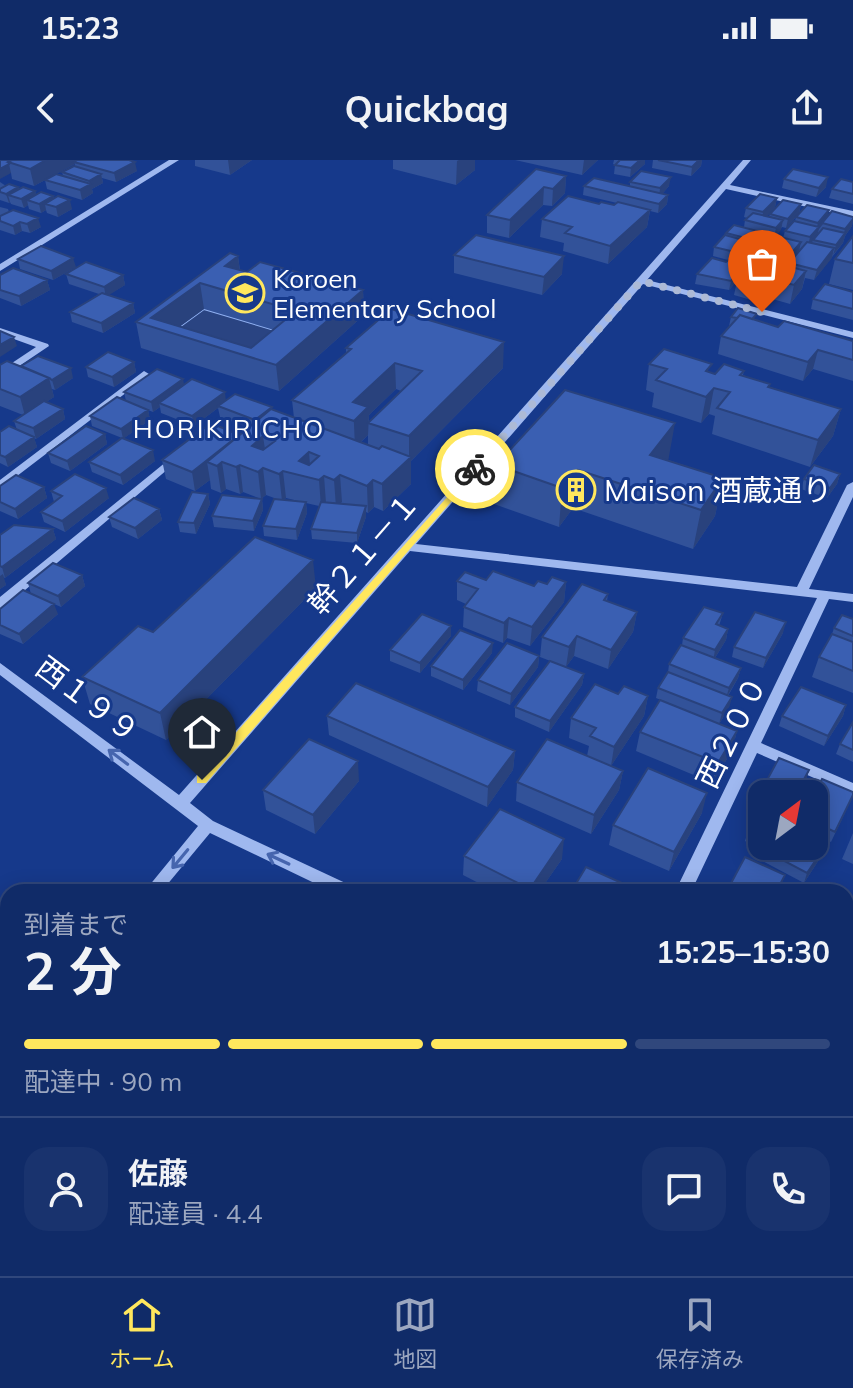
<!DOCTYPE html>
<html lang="ja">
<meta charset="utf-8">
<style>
body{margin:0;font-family:Mulish,"Noto Sans JP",sans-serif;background:#19336e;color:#f1f3f6;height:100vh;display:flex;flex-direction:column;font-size:30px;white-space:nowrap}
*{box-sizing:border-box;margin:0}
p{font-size:26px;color:#9ca7c0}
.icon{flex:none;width:44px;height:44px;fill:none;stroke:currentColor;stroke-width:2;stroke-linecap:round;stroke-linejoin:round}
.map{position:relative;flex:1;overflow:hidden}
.side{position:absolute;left:0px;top:724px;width:854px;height:392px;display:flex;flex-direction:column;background:#102b68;border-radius:24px 24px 0 0;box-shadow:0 4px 20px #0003,0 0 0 2px #30477c}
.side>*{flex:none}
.needle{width:52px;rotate:32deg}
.fabs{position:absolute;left:748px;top:620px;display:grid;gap:16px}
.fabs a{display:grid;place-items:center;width:80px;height:80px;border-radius:16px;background:#102b68;box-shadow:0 4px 20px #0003,0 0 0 2px #30477c;font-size:40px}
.pin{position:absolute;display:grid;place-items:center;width:68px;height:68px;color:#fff;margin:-82px -34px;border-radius:50% 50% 50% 0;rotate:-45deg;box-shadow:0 0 8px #0007}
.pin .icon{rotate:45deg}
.courier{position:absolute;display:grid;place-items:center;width:80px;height:80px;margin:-40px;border:6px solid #ffe75d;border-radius:50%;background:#fff;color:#222;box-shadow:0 2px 10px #0007}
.head em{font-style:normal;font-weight:700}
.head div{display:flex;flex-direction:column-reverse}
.head{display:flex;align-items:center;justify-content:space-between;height:136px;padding:0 24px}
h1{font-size:52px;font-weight:700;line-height:60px}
.bar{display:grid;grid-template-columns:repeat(4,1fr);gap:12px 8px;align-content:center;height:96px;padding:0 24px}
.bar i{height:10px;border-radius:6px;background:#30477c}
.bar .selected{background:#ffe75d}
.bar p{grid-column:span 4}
.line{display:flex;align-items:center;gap:20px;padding:0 24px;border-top:2px solid #30477c}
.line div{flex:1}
.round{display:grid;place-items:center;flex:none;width:84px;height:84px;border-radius:24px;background:#19336e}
.status{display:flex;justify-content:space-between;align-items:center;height:56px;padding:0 40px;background:#102b68;direction:ltr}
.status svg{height:22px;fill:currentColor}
header{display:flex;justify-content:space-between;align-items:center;height:104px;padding:0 24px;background:#102b68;font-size:36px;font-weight:700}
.dock{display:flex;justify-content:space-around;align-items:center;height:112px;border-top:2px solid #30477c;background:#102b68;font-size:22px;color:#9ca7c0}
.dock a{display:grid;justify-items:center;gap:4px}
.dock .selected{color:#ffe75d}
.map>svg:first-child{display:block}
</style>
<div class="status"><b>15:23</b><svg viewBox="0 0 49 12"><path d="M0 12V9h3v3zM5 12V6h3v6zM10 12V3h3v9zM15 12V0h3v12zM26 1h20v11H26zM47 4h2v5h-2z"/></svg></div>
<header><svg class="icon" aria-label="back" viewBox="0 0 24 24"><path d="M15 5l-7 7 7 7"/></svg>Quickbag<svg class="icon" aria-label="share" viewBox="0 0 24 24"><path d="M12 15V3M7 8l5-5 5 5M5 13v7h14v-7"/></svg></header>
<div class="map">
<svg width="853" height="1116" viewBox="0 0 853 1116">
<rect width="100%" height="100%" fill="#16398b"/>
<!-- water -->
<path fill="#2a4482" stroke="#91b1f2" stroke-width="2" d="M204 149 298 177 254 214 156 184Z"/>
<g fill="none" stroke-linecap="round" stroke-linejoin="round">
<!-- minor -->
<path fill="#9fb8ef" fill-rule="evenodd" d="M169 0H179L0 111V104Z
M743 0H751L730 25 853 51V57L726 29 647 120 853 172V178L643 124 416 384 797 427 847 325 853 322V337L809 429 853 434V442L829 439 761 583 853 623V635L757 593 691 732H675L817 438 410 391 190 643 213 661 354 727 356 732H333L210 673 161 732H144L198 666 0 515V503L179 635Z
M0 168 48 184 49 186 0 219V211L36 187 0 174Z
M144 211 149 214 148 216 0 329V320Z
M177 293 181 294V298L5 447 0 448V437Z
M8 894V916L0 920V898Z
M846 960 853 963V981L846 978Z"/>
</g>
<!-- wall -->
<path fill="#325299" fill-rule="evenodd" d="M0 0H129L137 11 116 22 102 18 103 23 92 29 93 33 82 40 47 29 45 20 34 26 12 19 11 13ZM75 4V7L62 12 63 16 56 14Z
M195 0H252L230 15 195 6Z
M393 0H475V10L456 25 393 9Z
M515 0H598L582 15Z
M614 0H645V4L630 17 614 14 615 5 613 4Z
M653 0H702L701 6 691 16 652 8Z
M566 16 565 33 552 46 543 45 509 78 487 73V55Z
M784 19 826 27 816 37 782 28Z
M0 22 6 26 18 27 19 29 35 31 36 35 53 36 54 39 72 49 58 57 47 53 46 50 41 53 29 49 28 45 24 48 11 44 10 42 9 43 0 40Z
M630 22 669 26 662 34 668 35 667 44 658 53 650 51 647 67 608 104 563 91 564 83 540 77 542 59 599 44 614 45 617 43 583 35 584 26H630Z
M853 22V44L829 38 832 29Z
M777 38 775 47 767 56 769 57 770 54 801 44 799 54 786 68 782 67 776 76 783 78 785 71 795 61 796 57H853L852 66 845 76 843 83 814 120 805 118 802 129 790 144 762 136 758 142 734 135 737 121 729 130 695 124 697 114 726 102 728 100 713 96 714 87 725 75 726 73 744 67 745 60 747 58 744 57 746 48ZM768 76 774 77 758 95V98L746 108V104L756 93V91H759L767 83Z
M0 47 8 49 9 52 41 67 30 73 22 71 15 75 0 70Z
M853 76V130L829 124 835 99Z
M454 95 562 114 542 135 454 113Z
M238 96 240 110 247 112 363 130 364 155 279 231 141 188 136 162ZM204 149 274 170 251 188 179 167Z
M18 99 76 107 53 120 20 109Z
M66 114 123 115 125 125 108 135 133 143 135 153 103 173 72 162 70 152 99 134 69 124Z
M0 115 47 120 50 130 21 146 0 138Z
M853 132V160L811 149 813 139Z
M731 157 756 160 778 167 853 181V221L813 209 803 221 718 194 721 176 730 167 729 166Z
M346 188 503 208 411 301V324L383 351 374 347 368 353 366 352V357L357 383 312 379 311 369 319 346 306 343 307 353 297 380 264 376 263 366 277 339 266 335 261 339 243 332 240 334 226 329 221 333 211 329 210 320 195 331 166 319 162 300 239 276 249 268 220 257 218 248 194 266 161 253 160 247 153 252 148 250 150 260 124 278 155 301 123 325 92 312 89 302 122 278 92 266 90 256 126 241 124 232 184 225 226 241 272 250 294 258 292 240 346 194ZM396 229 401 231 369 262V255ZM368 275V285L361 282ZM286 338 302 342 283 340Z
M134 202 136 212 114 227 88 217 86 207Z
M649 204 715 214 744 211 743 215 770 227 841 249 833 276 810 307 712 274 715 256 709 254 701 263 652 247 654 233 646 230Z
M0 205 21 206 73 218 55 230 52 229 54 237 46 242 63 249 65 259 36 279 34 278 37 287 8 307 0 303V272L17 270 14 261 23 255 0 246Z
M105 274 107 284 70 311 51 303 48 293Z
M668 300 723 318 715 356 693 389 573 348 559 367 494 344 496 305Z
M840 314 837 324 827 338 801 329 804 319Z
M0 326 44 327 47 338 18 359 0 351Z
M51 331 109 338 65 372 44 362 41 352 54 342Z
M208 334 210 344 196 374 180 372 178 362Z
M262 339 263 350 254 371 214 367 212 356Z
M159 349 162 360 138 379 112 367 109 357Z
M53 369 56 379 5 418 3 417 6 425 0 429V374Z
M82 415 85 426 61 447 31 434 28 423Z
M486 420 534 426 566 422 564 442 530 486 507 478 503 483 463 467 464 447 466 444 457 440V421Z
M316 428 166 580 90 544 82 517Z
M608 434 607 441 637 452 633 472 608 509 574 496 566 507 540 497 542 477Z
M0 449 58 454 23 484 0 474Z
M723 453 719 466 728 469 726 480 715 498 741 508 738 518 728 536 729 548 719 564 737 571 732 590 713 623 636 591 640 572 715 562 656 538 658 528 668 513 669 504 682 485 683 478Z
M853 459V533L812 517 819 497 831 477 834 468Z
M783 473 763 508 732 497 734 487Z
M451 476 420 513 390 501V490Z
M492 493 463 530 431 516V506Z
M539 496 538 507 510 545 477 531 478 520Z
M584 514 582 525 549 572 515 557V547Z
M618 534 648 536 644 556 611 606 623 611 619 630 591 674 516 641 517 622 587 596 589 586 569 578 571 558Z
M846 545 843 556 824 586 779 566 782 556Z
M327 556 515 591 513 610 487 647 329 575Z
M853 562V602L836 594 840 584Z
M809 610 806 620 798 634H762V645L757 643 760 633Z
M359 621 315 674 266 650 263 630Z
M814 634 850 642 831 682 814 674Z
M762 651V686L828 682 824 692 804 723 757 698 760 689 745 681 748 671Z
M702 653 669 711 609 685 613 665Z
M853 673V704L842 699Z
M464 696 562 699 539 732H496L463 715Z
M785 715 778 732H727L729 727Z
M853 784V803L846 800Z"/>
<!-- shaded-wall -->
<path fill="#29427d" d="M46 0H82L74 2 75 4 34 26 30 9Z
M228 0H252L230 15Z
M459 0H475V10L456 25 457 1Z
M584 0H598L582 15Z
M640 0H645V4L630 17 631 8Z
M699 0H702L701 6 691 16 692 7Z
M135 2 137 11 116 22 114 13Z
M9 4 11 13 0 19V9Z
M101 14 103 23 92 29 93 33 82 40 80 30 90 25 89 21Z
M566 16 565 33 552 46 553 29Z
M671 17 669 26 659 38 660 28Z
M828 17 826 27 816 37 819 28Z
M18 27 21 36 8 35 10 42 9 43 6 34Z
M544 27 543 45 509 78 510 60Z
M35 31 38 40H27L28 45 24 48 21 39Z
M668 35 667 44 658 53 659 44Z
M53 36 55 45 45 44 46 50 41 53 39 44Z
M777 38 775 47 762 62 763 52Z
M70 40 72 49 58 57 56 47Z
M801 44 799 54 786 68 788 59Z
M650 50 647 67 608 104 610 86Z
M829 50 827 59 819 69 817 76 808 87 810 77 816 70 818 63Z
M38 58 41 67 30 73 27 64Z
M853 59 852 66 845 76 843 83 833 95 836 85 843 76 845 69Z
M783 60 781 70 774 77 776 68Z
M20 62 22 71 15 75 13 66Z
M769 74 767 83 759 91 761 82Z
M801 82 799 91 782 112 784 102Z
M758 84 756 93 746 104 745 113 738 117 737 121 729 130 731 121 746 104 747 95Z
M834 88 832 98 814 120 817 110Z
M238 96 241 121 225 106Z
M564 96 562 114 542 135 544 117Z
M73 98 76 107 53 120 51 111Z
M806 111 802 129 790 144 794 125Z
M123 115 125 125 106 137 104 127Z
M766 118 762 136 758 142 762 123Z
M47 120 50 130 21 146 19 136Z
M200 123 204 149 171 173 151 158Z
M363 130 364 155 279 231 276 205Z
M133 143 135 153 103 173 101 163Z
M14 177 17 186 0 197V185Z
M504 182 503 208 411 301V324L383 351 382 324 409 299V276Z
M818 190 813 209 803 221 808 202Z
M134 202 136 212 114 227 112 217Z
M395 203 396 229 369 255 368 275 355 287 353 242Z
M71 208 73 218 55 230 52 220Z
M49 218 54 237 25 256 20 237Z
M183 219 185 229 159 243 160 247 153 252 151 242Z
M714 228 709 254 701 263 706 237Z
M225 232 226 242 194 266 192 256Z
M63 249 65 259 36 279 33 268Z
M841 249 833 276 810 307 818 280Z
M148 250 150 260 123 279 121 269Z
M675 263 668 302 644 334 650 295Z
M105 274 107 284 70 311 67 301Z
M239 275 222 302 226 329 221 333 217 306 207 302 210 320 195 331 192 312Z
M263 276 267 303 252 286Z
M34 277 37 287 8 307 5 297Z
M153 290 155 301 123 325 120 315Z
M309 292 311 318 299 301Z
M240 305 243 332 240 334 236 307Z
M263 308 266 335 261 339 258 312Z
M578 310 573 348 559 367 562 328Z
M283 311 286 338 282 341 279 314Z
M840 314 837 324 827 338 830 328Z
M340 315 342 342 336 347 334 320Z
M324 316 326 343 321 347 319 320Z
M723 318 715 356 693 389 701 350Z
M373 320 374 347 368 353 367 326Z
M44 327 47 338 18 359 15 349Z
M106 328 109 338 65 372 62 361Z
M208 334 210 344 196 374 194 363Z
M262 339 263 350 254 371 253 361Z
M306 342 307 353 297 380 296 369Z
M366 346V357L357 383V373Z
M159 349 162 360 138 379 135 368Z
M53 369 56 379 5 418 2 407Z
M313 400 316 428 166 580 160 553Z
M3 414 6 425 0 429V416Z
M82 415 85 426 61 447 58 436Z
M566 422 564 442 530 486 532 467Z
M54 444 58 454 23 484 19 474Z
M637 452 633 472 608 509 611 490Z
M509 458 507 478 503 483 504 463Z
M786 462 783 473 763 508 766 498Z
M451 466V476L420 513V503Z
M728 469 726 480 713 501 715 490Z
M577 476 574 496 566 507 569 487Z
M493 483 492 493 463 530V520Z
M539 496 538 507 510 545 511 534Z
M741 508 738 518 726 538 729 528Z
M584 514 582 525 549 572 550 561Z
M648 536 644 556 611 606 614 587Z
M732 537 729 548 719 564 722 553Z
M846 545 843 556 824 586 828 576Z
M737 571 732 590 713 623 718 603Z
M515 591 513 610 487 647 488 627Z
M358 601 359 621 315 674 313 655Z
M809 610 806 620 798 634H796Z
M623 611 619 630 591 674 594 655Z
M707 633 702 653 669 711 674 692Z
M564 679 562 699 539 732H529L530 729Z
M828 682 824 692 804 723 807 713Z
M8 820V858L0 868V829Z
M33 1108H60L54 1116H27Z"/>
<!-- building -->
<path fill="#3a5fb2" stroke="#29427d" stroke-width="2" fill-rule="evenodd" d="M0 0H12L8 2 9 4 0 9Z
M12 0H46L30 9 8 2Z
M77 0H129L135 2 114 13 74 2Z
M620 0H640L631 8 615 5Z
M658 0H699L692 7Z
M74 6 101 14 89 21 62 12Z
M536 9 566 16 553 29 544 27 510 60 487 55Z
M793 9 828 17 819 28 784 19Z
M641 11 671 17 660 28 630 22Z
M56 14 91 24 80 30 45 20Z
M594 18 668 35 659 44 584 26Z
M841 19 853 22V34L832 29Z
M9 24 18 27 6 34 0 32V29Z
M23 27 35 31 21 39 8 35Z
M41 32 53 36 39 44 27 40Z
M760 34 777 38 763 52 746 48Z
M58 36 70 40 56 47 45 44Z
M568 36 599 44 601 42 614 45 618 42 650 50 610 86 565 73 572 67 542 59Z
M783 40 801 44 788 59 770 54Z
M807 45 829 50 818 63 796 57Z
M13 50 38 58 27 64 20 62 13 66 0 61V56Z
M832 51 853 57V59L845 69 822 63Z
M753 53 783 60 776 68 745 60Z
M794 61 819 67 810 77 785 71Z
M734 65 769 74 761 82 726 73Z
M823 68 845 73 836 85 813 80Z
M476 75 564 96 544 117 454 95Z
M725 75 758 84 747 95 714 87Z
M776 76 801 82 784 102 758 95Z
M853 76V103L835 99Z
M807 82 834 88 817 110 789 103Z
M41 86 73 98 51 111 18 99Z
M230 93 238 96 225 106 247 112 260 102 363 130 276 205 136 162ZM200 123 296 151 251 188 151 158Z
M755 97 806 111 794 125 766 118 762 123 738 117Z
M712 98 726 102 730 99 746 103 731 121 697 114Z
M86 102 123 115 104 127 66 114Z
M13 108 47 120 19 136 0 130V115Z
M825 124 853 132V149L813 139Z
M102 133 133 143 101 163 70 152Z
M738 148 757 154 752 159 740 155 737 158 731 157Z
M391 149 504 182 409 276 368 263 422 211 395 203 353 242 368 247 354 261 292 240 351 189 346 188Z
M740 155 778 167 784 161 853 181V200L818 190 808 202 721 176Z
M0 171 14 177 0 185Z
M664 189 712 204 706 211 715 214 724 204 744 211 740 215 770 224 768 227 841 249 818 280 717 248 730 232 714 228 706 237 656 220 667 209 649 204Z
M108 192 134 202 112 217 86 207Z
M38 196 71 208 52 220 49 218 21 206Z
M7 201 49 218 20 237 0 229V205Z
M157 209 183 219 151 242 124 232Z
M192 219 225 232 192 256 159 243Z
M565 230 675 263 650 295 723 318 701 350 578 310 562 328 496 305Z
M235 234 272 247 255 260 218 246Z
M117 237 148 250 121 269 90 256Z
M44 241 63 249 33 268 14 261Z
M271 249 379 289 382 286 411 297 382 324 373 320 367 326 340 315 334 320 324 316 319 320 283 311 279 314 263 308 258 312 240 305 236 307 222 302 217 306 207 302ZM263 276 275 281 263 290 252 286ZM309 292 319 296 309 305 299 301Z
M211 263 239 275 192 312 162 300Z
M9 266 34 277 5 297 0 295V272Z
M86 266 105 274 67 301 48 293Z
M122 278 153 290 120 315 89 302Z
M814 305 840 314 830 328 804 319Z
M75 314 106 328 62 361 41 352 62 336 51 331Z
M16 315 44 327 15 349 0 342V326Z
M192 332 208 334 194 363 178 362Z
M222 335 262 339 253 361 212 356Z
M134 338 159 349 135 368 109 357Z
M274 339 306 342 296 369 263 366Z
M321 342 366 346 357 373 311 369Z
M14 365 53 369 2 407 0 406V375Z
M255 377 313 400 160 553 82 517 138 466 153 472Z
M53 403 82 415 58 436 28 423Z
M493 411 534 426 538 421 547 424 552 417 566 422 532 467 509 458 504 463 464 447 478 429 457 421 465 412 486 420Z
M582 424 608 434 604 440 637 452 611 490 577 476 569 487 542 477Z
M23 430 54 444 19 474 0 465V449Z
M704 447 723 453 716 464 728 469 715 490 683 478Z
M755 452 786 462 766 498 734 487Z
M422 454 451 466 420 503 390 490Z
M842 455 853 459V476L834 468Z
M460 470 493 483 463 520 431 506Z
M832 474 853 482V511L819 497Z
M507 483 539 496 511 534 478 520Z
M681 485 741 508 729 528 669 504Z
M550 501 584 514 550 561 515 547Z
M668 512 732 537 722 553 658 528Z
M356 523 515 591 488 627 327 556Z
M595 524 618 534 624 526 648 536 614 587 590 576 596 568 571 558Z
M801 527 846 545 828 576 782 556Z
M660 540 737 571 718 603 640 572Z
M853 562V590L840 584Z
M309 579 358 601 313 655 263 630Z
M547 579 623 611 594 655 517 622Z
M779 598 809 610 796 634H764L760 633Z
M648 608 707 633 674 692 613 665Z
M822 619 853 632V635L835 672 814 662V634Z
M500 649 564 679 530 729 464 696Z
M762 651V678L748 671Z
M814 675 828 682 807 713 760 688 762 685 814 686Z
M745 697 785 715 776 732H741L729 727Z
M586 707 642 732H571Z
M800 724 817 732H796Z
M0 792 8 797V820L0 829Z
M846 837 853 841V861L847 875Z
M8 953V1108H33L27 1116H0V963Z
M846 991 853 995V1116H754L758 1108H846Z
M604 1108H677L673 1116H600Z"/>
<!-- one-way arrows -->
<defs><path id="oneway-shaft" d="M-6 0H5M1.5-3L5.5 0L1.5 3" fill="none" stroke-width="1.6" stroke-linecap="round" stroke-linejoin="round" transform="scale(2)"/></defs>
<g stroke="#4665ae">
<use href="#oneway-shaft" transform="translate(118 597) rotate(-143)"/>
<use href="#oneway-shaft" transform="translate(180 699) rotate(130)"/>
<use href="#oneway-shaft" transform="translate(278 699) rotate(-155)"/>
</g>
<!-- route -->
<path fill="#ffe75d" d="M475 306 478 307V311L206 623H197V616Z"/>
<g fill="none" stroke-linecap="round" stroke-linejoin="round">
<!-- done -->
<path stroke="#adbad6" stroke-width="8" stroke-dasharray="0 14.4" d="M475 309 641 121 762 152"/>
</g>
<!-- icons -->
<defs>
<symbol id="school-ring" viewBox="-11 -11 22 22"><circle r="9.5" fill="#16398b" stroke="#ffe75d" stroke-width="1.5"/><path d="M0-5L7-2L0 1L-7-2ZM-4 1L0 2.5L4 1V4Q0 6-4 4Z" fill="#ffe75d"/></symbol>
<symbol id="building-ring" viewBox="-11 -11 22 22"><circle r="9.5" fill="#16398b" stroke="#ffe75d" stroke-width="1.5"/><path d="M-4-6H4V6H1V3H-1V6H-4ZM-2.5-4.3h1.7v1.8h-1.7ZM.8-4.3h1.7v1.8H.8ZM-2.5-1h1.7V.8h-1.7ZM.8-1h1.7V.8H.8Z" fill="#ffe75d"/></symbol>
</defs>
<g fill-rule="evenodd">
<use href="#school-ring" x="223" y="111" width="44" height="44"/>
<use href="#building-ring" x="554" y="308" width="44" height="44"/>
</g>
<g text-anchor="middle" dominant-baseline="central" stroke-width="6" stroke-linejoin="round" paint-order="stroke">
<!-- far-poi labels -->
<g font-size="26" fill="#fff" stroke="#16398b" text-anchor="start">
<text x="273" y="118">Koroen<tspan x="273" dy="30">Elementary School</tspan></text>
</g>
<!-- far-neighbourhood labels -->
<g font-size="26" letter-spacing="2" fill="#fff" stroke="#16398b">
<text x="229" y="268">HORIKIRICHO</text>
</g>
<!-- poi labels -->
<g font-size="30" fill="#fff" stroke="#16398b" text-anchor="start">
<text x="604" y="330">Maison 酒蔵通り</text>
</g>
<!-- street labels -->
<g font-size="30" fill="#fff" stroke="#16398b">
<text transform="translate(363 393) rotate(-49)">幹２１－１</text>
<text transform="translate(88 539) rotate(37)">西１９９</text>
<text transform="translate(731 572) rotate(-64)">西２００</text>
</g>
</g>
</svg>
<div class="fabs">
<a><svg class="needle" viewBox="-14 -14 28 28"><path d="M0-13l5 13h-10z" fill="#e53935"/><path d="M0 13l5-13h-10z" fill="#9ca7c0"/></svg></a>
</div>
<div class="pin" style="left:762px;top:152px;background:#ea580c"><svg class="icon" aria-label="bag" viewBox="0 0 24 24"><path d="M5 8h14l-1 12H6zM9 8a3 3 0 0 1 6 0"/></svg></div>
<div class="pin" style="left:202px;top:620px;background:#1f2937"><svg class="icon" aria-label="home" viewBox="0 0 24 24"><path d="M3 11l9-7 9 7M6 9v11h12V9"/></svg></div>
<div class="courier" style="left:475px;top:309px"><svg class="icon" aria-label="bike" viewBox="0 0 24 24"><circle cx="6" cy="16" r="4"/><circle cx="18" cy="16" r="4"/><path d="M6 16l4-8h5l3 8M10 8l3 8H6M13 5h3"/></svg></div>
<section class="side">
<div class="head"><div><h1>2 分</h1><p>到着まで</p></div><em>15:25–15:30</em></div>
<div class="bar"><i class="selected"></i><i class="selected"></i><i class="selected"></i><i></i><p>配達中 · 90 m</p></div>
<div class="line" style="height:144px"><a class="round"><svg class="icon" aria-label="person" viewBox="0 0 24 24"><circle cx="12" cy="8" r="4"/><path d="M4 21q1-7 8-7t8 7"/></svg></a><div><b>佐藤</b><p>配達員 · 4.4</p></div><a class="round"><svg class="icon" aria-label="chat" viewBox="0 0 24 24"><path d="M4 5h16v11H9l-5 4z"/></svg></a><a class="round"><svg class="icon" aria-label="phone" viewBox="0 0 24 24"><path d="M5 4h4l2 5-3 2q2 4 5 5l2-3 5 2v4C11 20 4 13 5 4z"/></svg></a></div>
</section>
</div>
<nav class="dock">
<a class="selected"><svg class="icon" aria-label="home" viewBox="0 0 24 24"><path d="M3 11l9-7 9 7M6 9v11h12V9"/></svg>ホーム</a>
<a><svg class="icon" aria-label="map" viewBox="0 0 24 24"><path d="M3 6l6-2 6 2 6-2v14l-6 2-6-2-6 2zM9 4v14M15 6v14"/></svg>地図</a>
<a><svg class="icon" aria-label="saved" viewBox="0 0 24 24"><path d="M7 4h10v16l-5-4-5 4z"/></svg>保存済み</a>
</nav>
